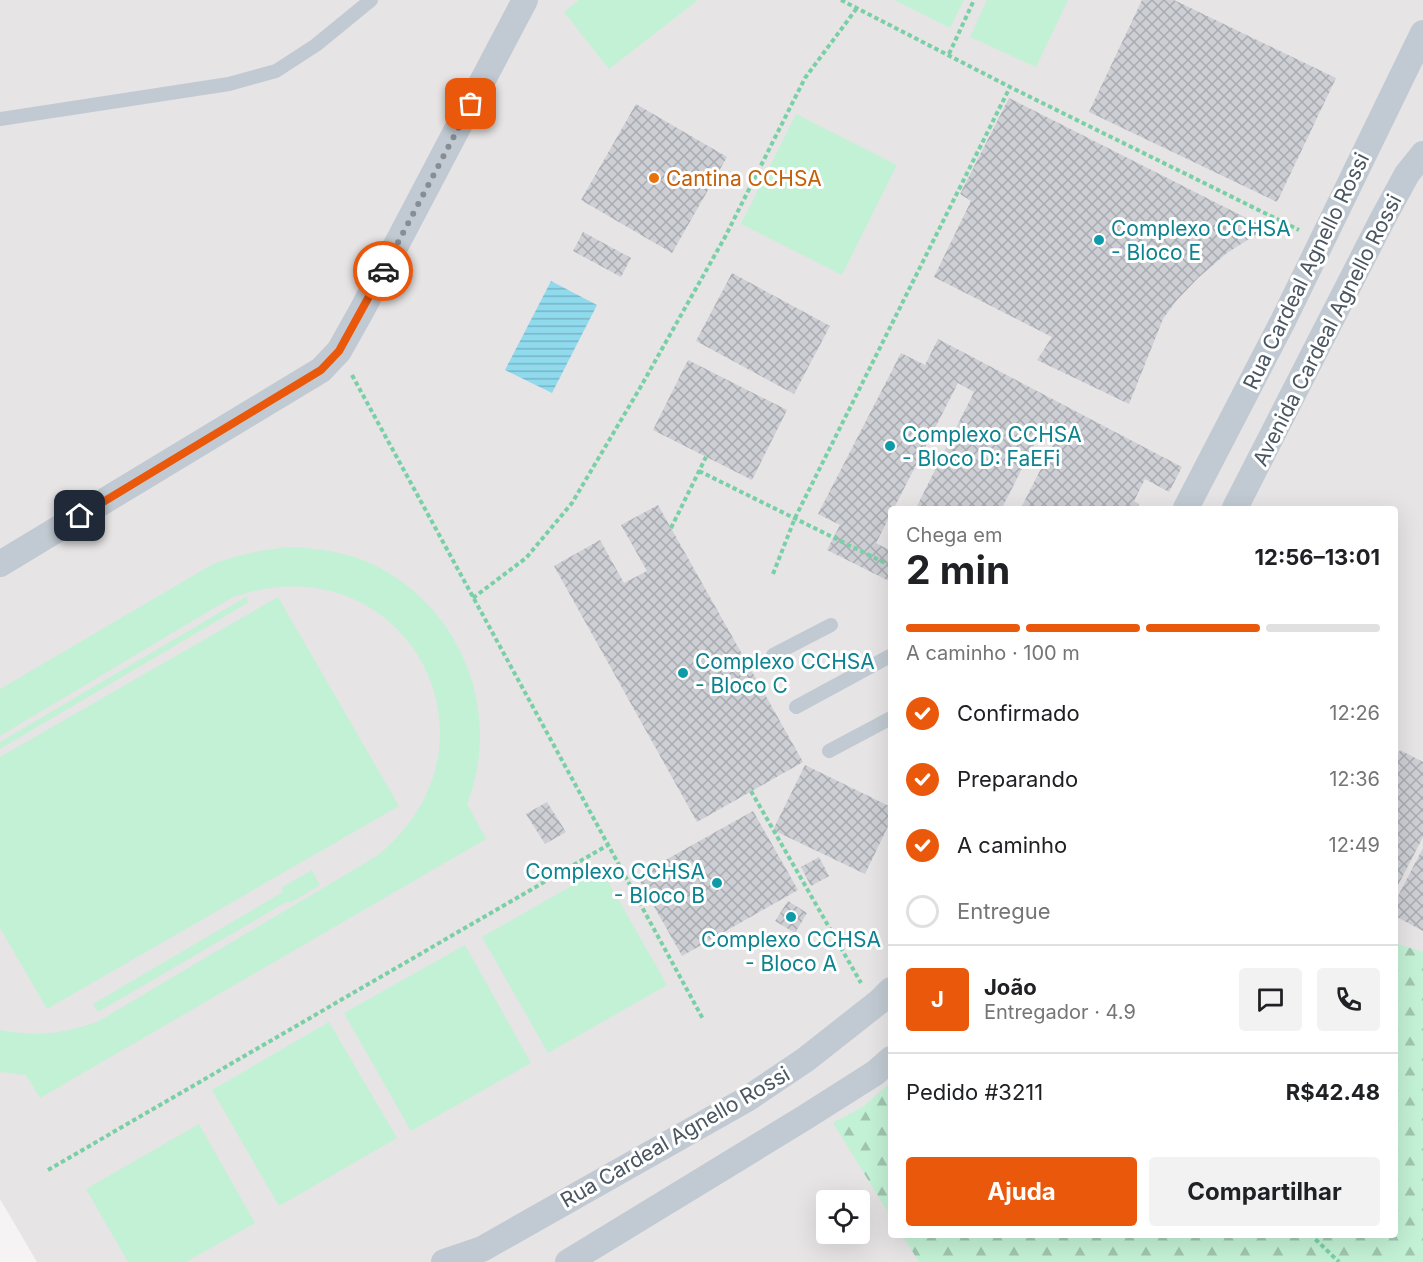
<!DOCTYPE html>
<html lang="pt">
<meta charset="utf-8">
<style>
body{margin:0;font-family:Inter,sans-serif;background:#f2f2f2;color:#202124;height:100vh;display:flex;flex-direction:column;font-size:22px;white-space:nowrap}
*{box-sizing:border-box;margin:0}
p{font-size:20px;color:#757577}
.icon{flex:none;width:33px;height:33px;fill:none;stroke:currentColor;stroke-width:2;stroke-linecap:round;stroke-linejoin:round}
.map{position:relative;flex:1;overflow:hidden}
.panel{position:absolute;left:888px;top:506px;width:510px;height:732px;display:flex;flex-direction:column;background:#fff;border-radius:6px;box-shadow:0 6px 24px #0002}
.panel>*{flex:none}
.controls{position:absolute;left:816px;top:1190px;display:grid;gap:12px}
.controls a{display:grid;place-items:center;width:54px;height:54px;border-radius:6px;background:#fff;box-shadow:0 6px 24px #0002;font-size:30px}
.pin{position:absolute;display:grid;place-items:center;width:51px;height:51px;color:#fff;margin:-26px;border-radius:12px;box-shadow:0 3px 9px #0006}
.courier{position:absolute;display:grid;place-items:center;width:60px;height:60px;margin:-30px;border:4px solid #ea580c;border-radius:50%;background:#fff;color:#222;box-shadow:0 2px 8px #0007}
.overview em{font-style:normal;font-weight:700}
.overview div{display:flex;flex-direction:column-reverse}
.overview{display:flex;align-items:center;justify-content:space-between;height:102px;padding:0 18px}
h1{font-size:39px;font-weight:700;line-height:45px}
.bar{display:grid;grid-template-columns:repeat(4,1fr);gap:9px 6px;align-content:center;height:72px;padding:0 18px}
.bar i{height:8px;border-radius:4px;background:#e0e0e0}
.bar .active{background:#ea580c}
.bar p{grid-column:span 4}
.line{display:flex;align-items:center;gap:15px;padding:0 18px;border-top:2px solid #e0e0e0}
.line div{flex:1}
.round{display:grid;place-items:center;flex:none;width:63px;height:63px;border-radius:6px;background:#f2f2f2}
ol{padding:0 18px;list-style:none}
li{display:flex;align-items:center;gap:18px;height:66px}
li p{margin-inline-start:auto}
li .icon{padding:6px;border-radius:50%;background:#ea580c;color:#fff;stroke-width:4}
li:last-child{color:#757577}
li i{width:33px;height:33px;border:3px solid #e0e0e0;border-radius:50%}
.action{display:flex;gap:12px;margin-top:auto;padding:12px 18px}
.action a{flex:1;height:69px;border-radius:6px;background:#ea580c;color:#fff;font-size:24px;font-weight:700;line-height:69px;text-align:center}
.action a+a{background:#f2f2f2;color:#202124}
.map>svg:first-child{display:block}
</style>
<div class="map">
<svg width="1423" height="1262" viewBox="0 0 1423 1262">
<defs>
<pattern id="forest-firs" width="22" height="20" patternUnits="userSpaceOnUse" patternTransform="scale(1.5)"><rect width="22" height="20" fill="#c3f1d5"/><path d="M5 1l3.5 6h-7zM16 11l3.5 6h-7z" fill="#a0c6b0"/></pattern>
<pattern id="water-rules" width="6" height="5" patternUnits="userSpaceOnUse" patternTransform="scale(1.5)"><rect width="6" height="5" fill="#90daee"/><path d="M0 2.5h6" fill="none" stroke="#78b4c4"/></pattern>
<pattern id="building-cross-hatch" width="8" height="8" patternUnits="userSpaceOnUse" patternTransform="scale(1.5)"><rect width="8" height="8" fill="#cdcfd5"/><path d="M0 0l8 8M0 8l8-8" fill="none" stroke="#a8abb0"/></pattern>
</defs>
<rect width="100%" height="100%" fill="#f5f3f3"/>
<!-- education -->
<path fill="#e6e4e5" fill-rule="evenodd" d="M0 0H1423V1262H37L0 1199ZM891 508H1395V1234H891ZM826 1200H860V1233H826Z"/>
<!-- forest -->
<path fill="url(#forest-firs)" d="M1395 943 1423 952V1262H919L902 1235 1395 1234Z
M891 1082V1217L833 1123 864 1106Z"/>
<!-- park -->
<path fill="#c3f1d5" d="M579 0H698L609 69 564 12Z
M894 0H964L950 28Z
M987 0H1068L1036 67 970 37Z
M796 114 897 165 842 275 741 224Z
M292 547C320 549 347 552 372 564 462 607 503 712 467 804L486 839 40 1098 26 1075 0 1072V1030C37 1037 64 1034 99 1021L377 856C518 741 402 536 231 598L0 736V689L213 564C240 554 264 549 292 547Z
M246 597 249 602 0 749V742Z
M278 597 399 806 47 1009 0 928V757Z
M601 869 667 985 548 1053 482 937Z
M312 870 320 885 290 903 288 901 98 1012 93 1004 283 892 281 888Z
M465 945 531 1063 411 1131 344 1013Z
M329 1022 397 1138 279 1206 212 1090Z
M199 1124 255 1223 186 1262H128L86 1189Z"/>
<!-- water -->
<path fill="url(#water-rules)" d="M551 281 597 305 552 393 505 370Z"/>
<!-- building -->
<path fill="url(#building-cross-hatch)" d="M1142 0H1174L1336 78 1277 202 1089 112Z
M1009 98 1266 228 1227 253 1198 278 1176 301 1163 319 1129 404 1037 360 1052 337 934 277 971 201 960 194Z
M636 104 727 157 672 253 581 200Z
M583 232 631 258 621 277 573 251Z
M732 273 830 326 794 394 696 341Z
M938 339 1182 467 1169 492 1145 479 1134 501 1139 504 1137 508H1021L1058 435 1043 427 1002 508H916L974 392 958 383 894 508H891V514L876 543 891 551V582L827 550 840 525 818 514 901 353 925 365Z
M688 360 787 410 752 480 653 430Z
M658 505 803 762 697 822 554 566 600 540 624 583 647 571 621 525Z
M1400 750 1423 762V837L1395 891V759Z
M805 765 891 807V820L865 874 773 830Z
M547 802 566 832 545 844 526 814Z
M753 811 798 890 682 956 637 876Z
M1423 848V931L1395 916V902Z
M819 857 829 876 811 886 801 867Z
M788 901 807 913 795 933 775 921Z"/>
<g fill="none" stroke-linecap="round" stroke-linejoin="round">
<!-- path -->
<path stroke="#7ad0a6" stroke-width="4" stroke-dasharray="4.5 3" stroke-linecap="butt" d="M841 0 1010 87 1299 230
M949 54 974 0
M352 375 703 1019
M699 471 891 566
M671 528 706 457
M773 574 795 518 1010 87
M473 598 526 558 572 503 640 388 725 237 805 78 857 8
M751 791 861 983
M48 1170 608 845
M1310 1234 1339 1262"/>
<!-- service -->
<path stroke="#c1cad2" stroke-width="14" d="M0 119 229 84 276 71 316 45 371 0
M773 655 831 625
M796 707 890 656
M829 751 891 718"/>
<!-- minor -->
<path stroke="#c1cad2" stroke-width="26" d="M1186 508 1283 321 1423 33
M1235 508 1381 222 1407 174 1423 154
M0 564 321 370 339 351 362 310 525 0
M444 1262 482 1249 747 1099 805 1060 880 1001 891 990
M568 1262 804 1118 875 1073 891 1059"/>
</g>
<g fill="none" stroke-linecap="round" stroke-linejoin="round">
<!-- done -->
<path stroke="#868d94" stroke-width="6" stroke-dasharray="0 10.8" d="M383 271 471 104"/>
<!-- route -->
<path stroke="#ea580c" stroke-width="8" d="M80 516 321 370 339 351 383 271"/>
</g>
<!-- markers -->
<circle fill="#e8710a" stroke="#fff" stroke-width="2" cx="654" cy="178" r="6"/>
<g fill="#0f9aa8" stroke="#fff" stroke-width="2">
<circle cx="1099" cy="240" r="6"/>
<circle cx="890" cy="446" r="6"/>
<circle cx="683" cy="673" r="6"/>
<circle cx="717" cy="883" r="6"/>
<circle cx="791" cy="917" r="6"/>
</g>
<g text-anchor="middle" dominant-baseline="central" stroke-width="6" stroke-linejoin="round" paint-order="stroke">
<!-- food labels -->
<g font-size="21" fill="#c56008" stroke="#fff" text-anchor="start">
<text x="666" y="178">Cantina CCHSA</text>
</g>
<!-- culture labels -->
<g font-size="21" fill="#0d838f" stroke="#fff" text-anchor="start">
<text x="1111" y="228">Complexo CCHSA<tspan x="1111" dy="24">- Bloco E</tspan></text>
<text x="902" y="434">Complexo CCHSA<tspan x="902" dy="24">- Bloco D: FaEFi</tspan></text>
<text x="695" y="661">Complexo CCHSA<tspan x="695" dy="24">- Bloco C</tspan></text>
<text x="705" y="871" text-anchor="end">Complexo CCHSA<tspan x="705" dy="24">- Bloco B</tspan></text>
<text x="791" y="939" text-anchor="middle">Complexo CCHSA<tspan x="791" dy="24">- Bloco A</tspan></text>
</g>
<!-- street labels -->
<g font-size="21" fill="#4a5661" stroke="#fff">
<text transform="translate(1306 271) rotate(-64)">Rua Cardeal Agnello Rossi</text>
<text transform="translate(1327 330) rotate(-63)">Avenida Cardeal Agnello Rossi</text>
<text transform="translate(675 1137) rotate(-30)">Rua Cardeal Agnello Rossi</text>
</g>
</g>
</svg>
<div class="controls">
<a><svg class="icon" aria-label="locate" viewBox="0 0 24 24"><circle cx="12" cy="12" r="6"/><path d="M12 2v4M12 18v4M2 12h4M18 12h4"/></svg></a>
</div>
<div class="pin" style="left:471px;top:104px;background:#ea580c"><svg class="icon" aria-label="bag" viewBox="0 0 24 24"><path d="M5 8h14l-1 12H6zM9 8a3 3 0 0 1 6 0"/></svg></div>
<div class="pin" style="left:80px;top:516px;background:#1f2937"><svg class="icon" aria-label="home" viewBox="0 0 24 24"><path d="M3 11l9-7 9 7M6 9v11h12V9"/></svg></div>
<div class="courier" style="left:383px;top:271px"><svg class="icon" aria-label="car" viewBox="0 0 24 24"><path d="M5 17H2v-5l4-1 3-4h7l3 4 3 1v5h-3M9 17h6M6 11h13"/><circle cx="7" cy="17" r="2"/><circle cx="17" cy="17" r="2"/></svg></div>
<section class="panel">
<div class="overview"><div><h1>2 min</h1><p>Chega em</p></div><em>12:56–13:01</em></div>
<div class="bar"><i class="active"></i><i class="active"></i><i class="active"></i><i></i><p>A caminho · 100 m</p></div>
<ol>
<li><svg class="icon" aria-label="check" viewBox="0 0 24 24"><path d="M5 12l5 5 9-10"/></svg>Confirmado<p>12:26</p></li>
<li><svg class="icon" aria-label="check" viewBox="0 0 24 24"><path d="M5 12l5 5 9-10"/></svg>Preparando<p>12:36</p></li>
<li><svg class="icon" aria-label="check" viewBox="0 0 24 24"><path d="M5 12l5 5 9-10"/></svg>A caminho<p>12:49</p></li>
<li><i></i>Entregue</li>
</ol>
<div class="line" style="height:108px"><b class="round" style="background:#ea580c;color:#fff">J</b><div><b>João</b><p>Entregador · 4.9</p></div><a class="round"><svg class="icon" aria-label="chat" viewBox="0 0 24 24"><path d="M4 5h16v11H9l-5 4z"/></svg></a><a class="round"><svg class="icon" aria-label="phone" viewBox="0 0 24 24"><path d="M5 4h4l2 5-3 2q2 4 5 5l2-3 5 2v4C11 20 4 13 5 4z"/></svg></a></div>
<div class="line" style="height:78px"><div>Pedido #3211</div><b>R$42.48</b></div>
<div class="action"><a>Ajuda</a><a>Compartilhar</a></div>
</section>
</div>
